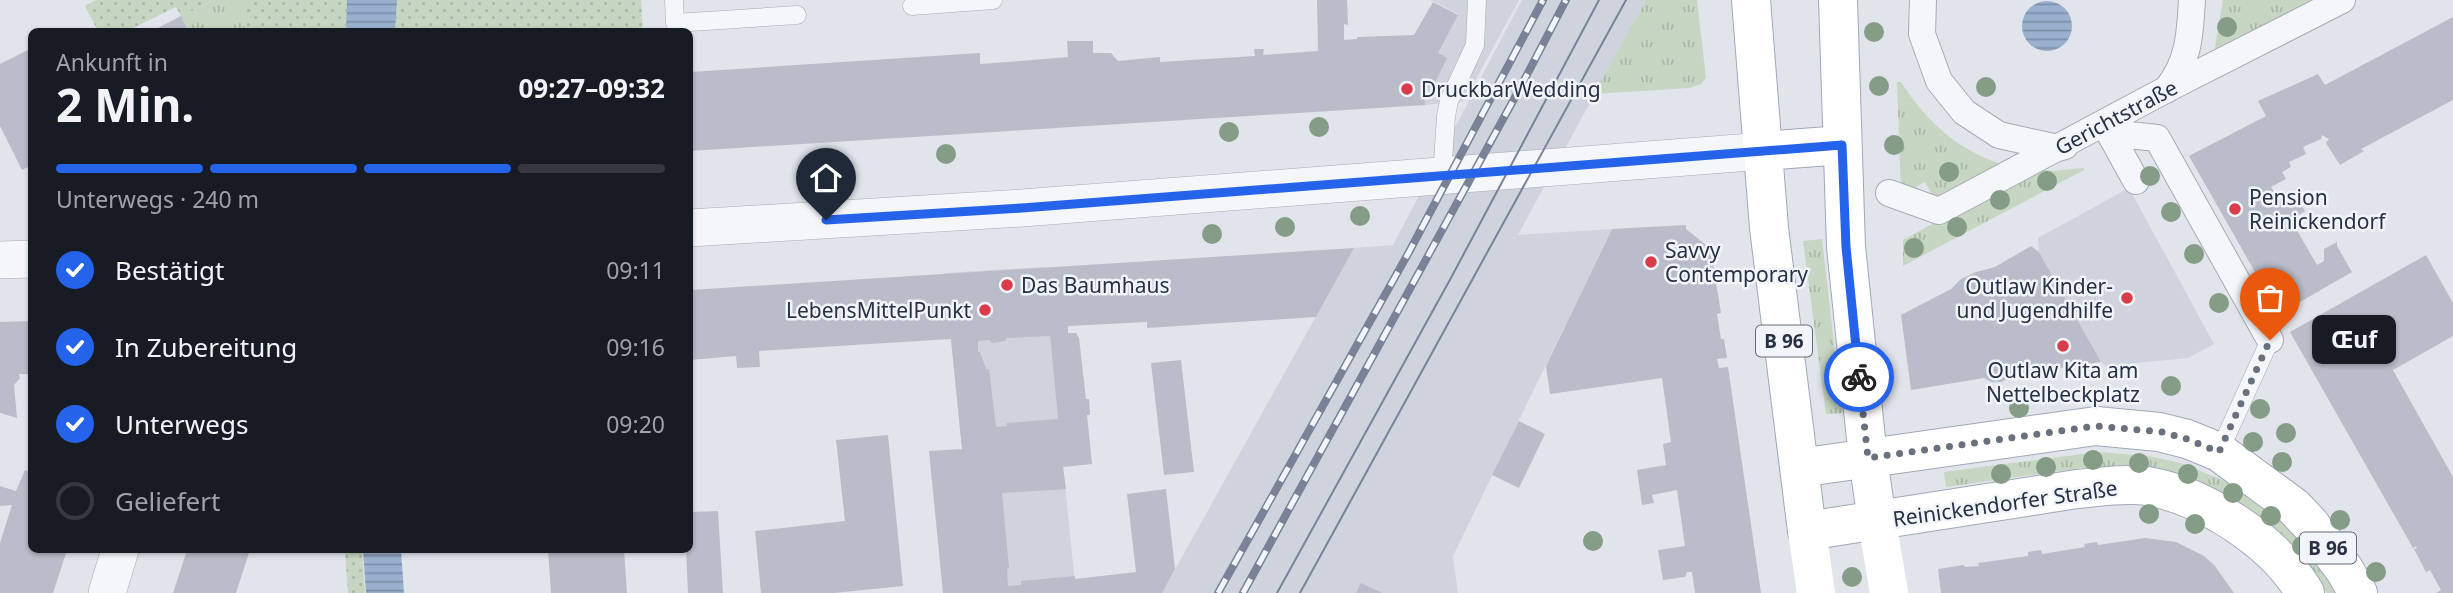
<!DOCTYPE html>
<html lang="de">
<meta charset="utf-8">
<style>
body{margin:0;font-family:"Noto Sans",sans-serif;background:#20242c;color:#f1f3f6;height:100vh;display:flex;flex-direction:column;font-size:26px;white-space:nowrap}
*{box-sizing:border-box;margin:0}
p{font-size:23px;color:#9ea1a6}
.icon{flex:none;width:38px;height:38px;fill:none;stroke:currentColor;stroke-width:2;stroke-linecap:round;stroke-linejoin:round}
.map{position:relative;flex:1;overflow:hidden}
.panel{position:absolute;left:28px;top:28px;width:665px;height:525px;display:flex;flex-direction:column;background:#171b24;border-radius:10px;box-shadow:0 2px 5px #0004}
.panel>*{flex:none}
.pin{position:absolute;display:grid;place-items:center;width:60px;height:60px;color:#fff;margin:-72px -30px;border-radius:50% 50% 50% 0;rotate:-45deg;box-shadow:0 0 7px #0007}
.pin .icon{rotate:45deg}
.courier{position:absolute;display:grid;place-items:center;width:70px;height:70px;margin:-35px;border:5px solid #2563eb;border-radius:50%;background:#fff;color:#222;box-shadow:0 2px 9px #0007}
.bubble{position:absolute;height:49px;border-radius:10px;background:#171b24;box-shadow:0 2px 5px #0004;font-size:23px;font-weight:700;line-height:49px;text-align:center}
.head em{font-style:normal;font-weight:700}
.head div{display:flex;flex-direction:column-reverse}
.head{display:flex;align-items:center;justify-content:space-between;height:119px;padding:0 28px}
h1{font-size:46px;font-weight:700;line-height:52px}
.bar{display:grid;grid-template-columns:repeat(4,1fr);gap:10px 7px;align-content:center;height:84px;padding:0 28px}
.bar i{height:9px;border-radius:5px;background:#363941}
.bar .active{background:#2563eb}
.bar p{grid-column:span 4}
ol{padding:0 28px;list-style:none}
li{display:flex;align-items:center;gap:21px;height:77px}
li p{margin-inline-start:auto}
li .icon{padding:7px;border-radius:50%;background:#2563eb;color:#fff;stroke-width:4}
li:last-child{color:#9ea1a6}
li i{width:38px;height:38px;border:4px solid #363941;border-radius:50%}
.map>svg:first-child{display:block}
</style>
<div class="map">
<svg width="2453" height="593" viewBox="0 0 2453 593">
<defs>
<pattern id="grass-tufts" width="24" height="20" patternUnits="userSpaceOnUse" patternTransform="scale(1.75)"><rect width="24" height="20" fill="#c6d6c2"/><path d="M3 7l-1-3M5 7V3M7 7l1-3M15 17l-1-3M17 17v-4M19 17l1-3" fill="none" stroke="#aab8a8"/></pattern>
<pattern id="park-dots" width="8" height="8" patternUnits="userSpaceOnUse" patternTransform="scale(1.75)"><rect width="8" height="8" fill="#c6d6c2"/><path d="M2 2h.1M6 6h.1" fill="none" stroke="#aab8a8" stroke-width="1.8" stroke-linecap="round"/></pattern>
<pattern id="water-rules" width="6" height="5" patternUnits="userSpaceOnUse" patternTransform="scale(1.75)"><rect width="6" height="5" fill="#99b0ce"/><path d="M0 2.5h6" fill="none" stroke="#7d90a9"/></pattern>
</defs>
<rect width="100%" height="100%" fill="#e1e4eb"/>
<!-- built -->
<path fill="#cfd3dd" d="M1431 0H1519L1464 101 1425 105 1423 80 1458 14Z
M1522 0H1646L1518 235 1612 229 1453 556 1458 593H1162L1354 248 1393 245Z
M2129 188 2214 344 2188 358 2106 366 2101 362 2039 252 2038 238Z
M1045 267 1048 318 1076 593H977L944 273Z"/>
<!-- grass -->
<path fill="url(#grass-tufts)" d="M215 0H244V31H189L181 16Z
M1646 0H1697L1706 78 1701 84 1689 88 1594 94Z
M2223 0H2313L2214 53Z
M1897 82H1901C1926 121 1959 152 2005 165L1936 202 1925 182 1901 195Z
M2036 168 2052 171 2083 168 2084 170 1903 266V240Z
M1822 239 1842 413 1826 414 1803 241Z
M2098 452 2148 456 2181 463 2237 486 2267 505 2346 593H2327L2319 581 2110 467 2073 469 1946 487 1944 472Z"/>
<!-- park -->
<path fill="url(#park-dots)" d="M96 0H215L181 16 176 7 127 31H98L85 6Z
M244 0H641L643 31 244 32Z
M345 550H362L365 593H348Z"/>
<!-- water -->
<path fill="url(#water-rules)" d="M347 0H397L395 31H346Z
M2022 26a25 25 0 1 1 50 0a25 25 0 1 1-50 0Z
M363 550H401L404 593H366Z"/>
<!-- building -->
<path fill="#b8bdc9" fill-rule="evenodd" d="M1317 0H1347L1348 25 1344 24V40L1357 39V37L1414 35 1433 2 1458 15 1438 53 1447 58 1433 87 1424 88 1425 105 690 151V72L980 53V64L1020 61 1068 57 1067 41H1093V53H1111L1118 61 1160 57V62L1255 56 1254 49H1264L1263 55 1318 51Z
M181 16 189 32H150Z
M2453 17V100L2361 149 2364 151 2340 165 2326 143 2329 139 2322 135 2321 139 2303 147 2306 154 2289 162 2291 167 2282 172 2286 179 2271 187 2279 200 2294 192 2305 211 2291 220 2317 265 2324 261V249L2337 242V246L2352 272 2279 314 2189 156 2266 116 2258 101 2318 74 2325 85Z
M32 48V165L22 170 0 126V64Z
M1686 225V229L1706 245H1710L1721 313 1717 314 1721 339H1724L1727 358 1717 359 1719 368 1728 367 1761 593H1695L1692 572H1687L1685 577 1663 580 1658 550 1685 546 1677 490 1652 495 1654 503 1642 505 1637 470 1666 465 1663 444 1671 442 1662 378 1550 394 1546 366 1612 229Z
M2031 246 2039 252 2101 362 2018 374 2001 382H1991L1984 378 1911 390 1901 315 1951 289 1961 279 1976 272 1995 267Z
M1354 248 1316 317 1147 328V322L1068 326V333H1076L1079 338 1086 399H1089L1090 415H1087L1092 464 1063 467 1066 489 1002 493 1009 568 1007 569 1008 586 1021 585V581L1075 576V579L1136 572 1127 494 1166 489 1175 569 1162 593H943L929 451 962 449 951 339 759 351 760 367 737 368 736 356 690 360V290ZM1050 336 1058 419 1007 423V426L996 427 989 369H986L980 352H978V341L989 340 992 343 1005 341 1007 338Z
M2426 255 2453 303V336L2393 370 2453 477V593H2436L2441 590 2430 570 2426 572 2414 549 2417 548 2416 546 2413 548 2290 332Z
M32 321V374H19L20 378 14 385 17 418 0 413V322Z
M1181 360 1194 472 1164 475 1151 363Z
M1519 421 1545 434 1519 488 1492 475Z
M888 435 903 586 834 593H761L755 531 845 521 836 440Z
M25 470 32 473V550H67L53 593H0V543L12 505 0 506V486L16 491Z
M718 511 723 593H688L686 550H690V512Z
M2145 538 2176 542 2204 556 2215 566 2234 593H1941L1938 569 1964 565 1965 567 1979 566 1978 563 2028 556V552L2041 550 2042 554 2085 547 2084 544 2097 542 2098 545Z
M187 550H250L236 593H173Z
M548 550H624L627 593H551Z
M1361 583 1382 593H1356Z"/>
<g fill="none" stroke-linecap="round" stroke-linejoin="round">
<defs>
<path id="service" d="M674 0 675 23 797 15
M912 6 993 0
M1442 176 1446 116 1449 101 1475 45 1477 0
M2219 452 2270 340"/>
<path id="pedestrian" d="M1923 0 1922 34 1939 81 1964 112 1999 135 2058 148 2065 146
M2166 90C2189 62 2190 35 2192 0
M2104 123 2136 181
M2110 133 2157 138 2270 340
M1889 193 1939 211 2167 89 2342 0"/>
<path id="minor" d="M690 228 1022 208 1764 151
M0 260 32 259
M107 593 120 550"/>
<path id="primary" d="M1751 0 1769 228 1807 531 2077 489C2100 487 2124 483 2147 486 2205 496 2276 542 2305 593
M1838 0 1846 247 1868 458 1877 521
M1764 151 1842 145
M1799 468 2096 426 2159 432 2187 439 2219 452 2294 507 2310 524 2344 569 2358 593"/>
</defs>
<!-- service casing -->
<use href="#service" stroke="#a6abb6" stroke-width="19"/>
<!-- pedestrian casing -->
<use href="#pedestrian" stroke="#a6abb6" stroke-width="28"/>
<!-- minor casing -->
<use href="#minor" stroke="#a6abb6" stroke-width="38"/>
<!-- primary casing -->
<use href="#primary" stroke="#9fa8b8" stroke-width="40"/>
<!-- service -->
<use href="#service" stroke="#f4f6f9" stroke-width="18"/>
<!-- pedestrian -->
<use href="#pedestrian" stroke="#f4f6f9" stroke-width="26"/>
<!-- minor -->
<use href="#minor" stroke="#f4f6f9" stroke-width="37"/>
<!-- secondary -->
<path stroke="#fff" stroke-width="38" d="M1877 521 1889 593
M1807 531 1816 593"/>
<!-- primary -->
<use href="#primary" stroke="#fff" stroke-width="38"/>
<!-- tram -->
<path stroke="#798296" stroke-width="2" d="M1277 593 1452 276 1599 0
M1300 593 1626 0"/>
<defs>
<path id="rail" d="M1218 593 1409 252 1543 0
M1243 593 1519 90 1566 0"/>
</defs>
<!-- rail casing -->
<use href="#rail" stroke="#798296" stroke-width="8"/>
<!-- rail -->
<use href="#rail" stroke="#f1f4f8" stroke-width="5" stroke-dasharray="16" stroke-linecap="butt"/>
</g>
<!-- trees -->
<g fill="#859c86">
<circle cx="2227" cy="27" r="10"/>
<circle cx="1874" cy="32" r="10"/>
<circle cx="1879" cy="86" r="10"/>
<circle cx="1986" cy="87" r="10"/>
<circle cx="1319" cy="127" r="10"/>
<circle cx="1229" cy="132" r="10"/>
<circle cx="1894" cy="145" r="10"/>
<circle cx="946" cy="154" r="10"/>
<circle cx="1949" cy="172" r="10"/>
<circle cx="2150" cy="176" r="10"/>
<circle cx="2047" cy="181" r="10"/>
<circle cx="2000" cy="200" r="10"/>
<circle cx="2171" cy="212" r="10"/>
<circle cx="1360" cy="216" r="10"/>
<circle cx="1285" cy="227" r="10"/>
<circle cx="1957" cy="227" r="10"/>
<circle cx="1212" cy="234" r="10"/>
<circle cx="1914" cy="248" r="10"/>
<circle cx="2194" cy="254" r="10"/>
<circle cx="2219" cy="303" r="10"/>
<circle cx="2171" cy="386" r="10"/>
<circle cx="2019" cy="408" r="10"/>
<circle cx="2260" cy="409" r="10"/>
<circle cx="2286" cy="433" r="10"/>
<circle cx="2253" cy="442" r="10"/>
<circle cx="2093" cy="460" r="10"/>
<circle cx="2282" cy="462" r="10"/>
<circle cx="2139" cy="463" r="10"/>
<circle cx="2046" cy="467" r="10"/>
<circle cx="2001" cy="474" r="10"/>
<circle cx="2188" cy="474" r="10"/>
<circle cx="2233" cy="493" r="10"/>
<circle cx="2149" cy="514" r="10"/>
<circle cx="2271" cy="516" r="10"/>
<circle cx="2340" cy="520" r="10"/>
<circle cx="2195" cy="524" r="10"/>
<circle cx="1593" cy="541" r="10"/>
<circle cx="2302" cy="546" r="10"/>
<circle cx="2376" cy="572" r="10"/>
<circle cx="1852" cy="577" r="10"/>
</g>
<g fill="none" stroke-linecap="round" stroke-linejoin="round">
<!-- done -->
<path stroke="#69707e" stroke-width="7" stroke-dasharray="0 12.6" d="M1859 377 1868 458 2096 426 2162 432 2187 439 2219 452 2270 340"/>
<!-- route -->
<path stroke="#2563eb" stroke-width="9" d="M826 220 1022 208 1842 145 1846 247 1859 377"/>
</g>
<!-- markers -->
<g fill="#da3c4b" stroke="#f1f4f8" stroke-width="2.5">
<circle cx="1407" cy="89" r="7"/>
<circle cx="2235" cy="209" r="7"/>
<circle cx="1651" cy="262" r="7"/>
<circle cx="1007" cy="285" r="7"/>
<circle cx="2127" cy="298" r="7"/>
<circle cx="985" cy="310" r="7"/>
<circle cx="2063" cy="346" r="7"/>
</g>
<g text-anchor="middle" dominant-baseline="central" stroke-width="5" stroke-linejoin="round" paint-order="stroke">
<!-- shield labels -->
<g fill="#f1f4f8" stroke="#646c7a" stroke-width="2">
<rect x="1756" y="325.5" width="56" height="31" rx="5"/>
<rect x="2300" y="532.5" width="56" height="31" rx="5"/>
</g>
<g font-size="19" font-weight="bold" fill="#283144">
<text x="1784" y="341">B 96</text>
<text x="2328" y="548">B 96</text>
</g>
<!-- poi labels -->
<g font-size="21" fill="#283144" stroke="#f1f4f8" text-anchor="start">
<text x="1421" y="89">DruckbarWedding</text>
<text x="2249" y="197">Pension<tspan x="2249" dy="24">Reinickendorf</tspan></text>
<text x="1665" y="250">Savvy<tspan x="1665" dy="24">Contemporary</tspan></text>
<text x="1021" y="285">Das Baumhaus</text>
<text x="2113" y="286" text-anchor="end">Outlaw Kinder-<tspan x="2113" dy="24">und Jugendhilfe</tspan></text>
<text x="971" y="310" text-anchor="end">LebensMittelPunkt</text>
<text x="2063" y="370" text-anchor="middle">Outlaw Kita am<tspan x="2063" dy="24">Nettelbeckplatz</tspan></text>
</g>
<!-- street labels -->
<g font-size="21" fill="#283144" stroke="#f1f4f8">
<text transform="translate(2116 117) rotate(-28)">Gerichtstraße</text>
<text transform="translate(2005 503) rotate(-8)">Reinickendorfer Straße</text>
</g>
</g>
</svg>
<div class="pin" style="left:2270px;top:340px;background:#ea580c"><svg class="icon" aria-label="bag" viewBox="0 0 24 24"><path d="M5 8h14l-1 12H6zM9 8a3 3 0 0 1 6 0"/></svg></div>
<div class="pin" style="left:826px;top:220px;background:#1f2937"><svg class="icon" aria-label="home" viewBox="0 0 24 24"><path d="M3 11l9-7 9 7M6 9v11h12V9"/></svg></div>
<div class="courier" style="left:1859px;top:377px"><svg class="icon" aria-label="bike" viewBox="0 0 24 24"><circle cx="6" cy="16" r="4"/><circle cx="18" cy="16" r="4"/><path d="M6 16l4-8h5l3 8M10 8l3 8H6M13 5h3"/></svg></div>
<div class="bubble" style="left:2312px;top:315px;width:84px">Œuf</div>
<section class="panel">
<div class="head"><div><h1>2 Min.</h1><p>Ankunft in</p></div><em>09:27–09:32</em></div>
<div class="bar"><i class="active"></i><i class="active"></i><i class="active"></i><i></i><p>Unterwegs · 240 m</p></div>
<ol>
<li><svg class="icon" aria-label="check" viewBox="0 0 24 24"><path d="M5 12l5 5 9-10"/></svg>Bestätigt<p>09:11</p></li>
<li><svg class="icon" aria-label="check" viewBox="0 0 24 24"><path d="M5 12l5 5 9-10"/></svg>In Zubereitung<p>09:16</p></li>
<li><svg class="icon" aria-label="check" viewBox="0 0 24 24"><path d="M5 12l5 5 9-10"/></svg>Unterwegs<p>09:20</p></li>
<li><i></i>Geliefert</li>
</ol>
</section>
</div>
